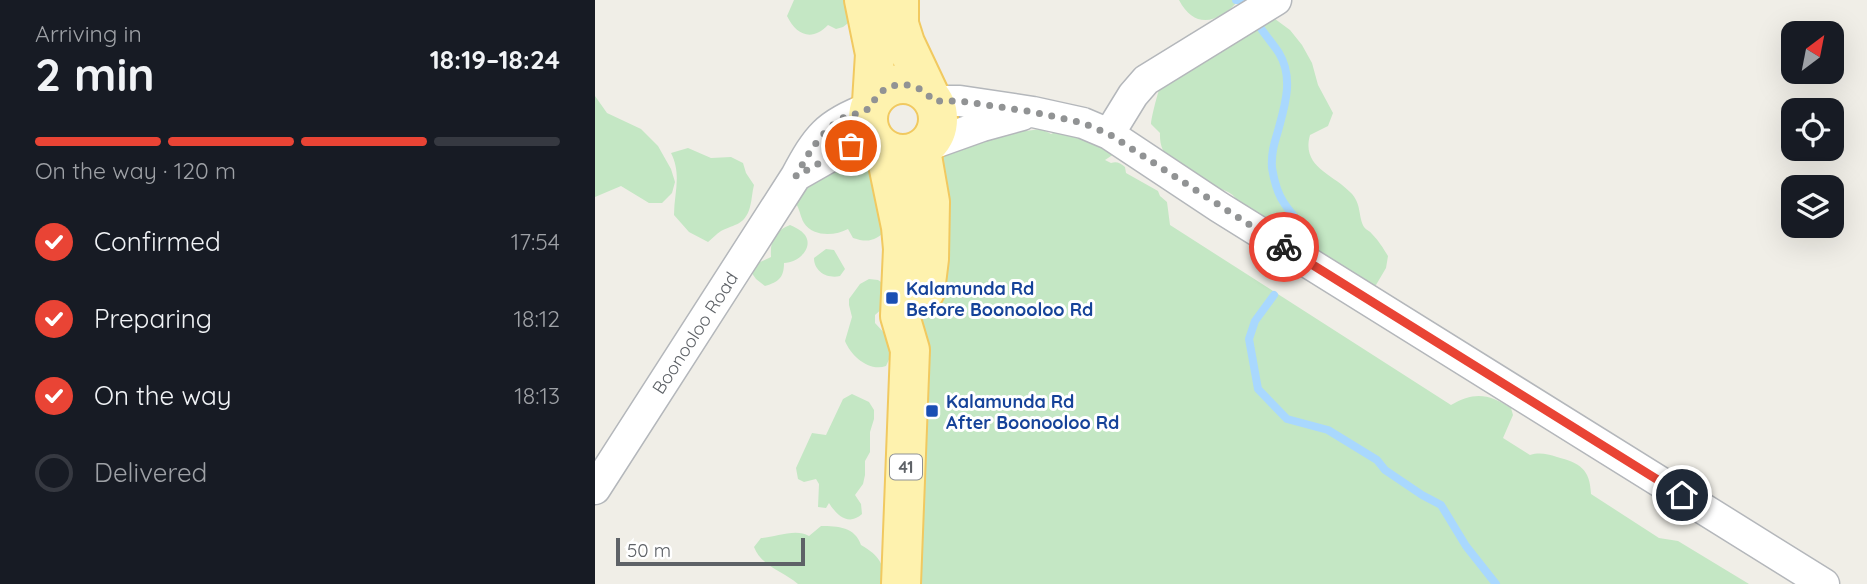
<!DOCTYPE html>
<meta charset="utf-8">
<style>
body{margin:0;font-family:Quicksand,sans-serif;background:#242831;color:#f1f3f6;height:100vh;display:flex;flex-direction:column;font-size:26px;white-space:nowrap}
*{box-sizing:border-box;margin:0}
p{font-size:23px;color:#9ea1a6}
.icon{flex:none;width:38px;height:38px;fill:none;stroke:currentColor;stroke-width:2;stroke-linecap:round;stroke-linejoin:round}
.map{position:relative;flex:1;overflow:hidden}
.drawer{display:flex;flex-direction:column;background:#171b24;width:595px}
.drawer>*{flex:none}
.needle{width:46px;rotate:32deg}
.controls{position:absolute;left:1186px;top:21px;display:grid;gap:14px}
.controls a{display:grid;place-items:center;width:63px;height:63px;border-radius:14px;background:#171b24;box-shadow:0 7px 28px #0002;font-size:35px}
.scale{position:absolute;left:21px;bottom:18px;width:189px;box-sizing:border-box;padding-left:7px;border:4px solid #5e6267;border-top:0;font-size:19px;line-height:24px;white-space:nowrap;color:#5e6267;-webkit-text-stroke:5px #fff;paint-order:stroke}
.pin{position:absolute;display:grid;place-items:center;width:60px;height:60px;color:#fff;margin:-30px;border:4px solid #fff;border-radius:50%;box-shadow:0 2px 7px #0007}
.courier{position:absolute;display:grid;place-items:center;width:70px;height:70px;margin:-35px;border:5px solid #e94435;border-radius:50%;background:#fff;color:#222;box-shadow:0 2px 9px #0007}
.overview em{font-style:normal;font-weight:700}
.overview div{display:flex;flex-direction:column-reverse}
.overview{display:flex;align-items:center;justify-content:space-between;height:119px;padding:0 35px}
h1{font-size:46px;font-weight:700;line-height:52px}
.bar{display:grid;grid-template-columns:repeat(4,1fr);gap:10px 7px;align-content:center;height:84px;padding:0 35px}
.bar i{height:9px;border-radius:5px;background:#363941}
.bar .current{background:#e94435}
.bar p{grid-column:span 4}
ol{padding:0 35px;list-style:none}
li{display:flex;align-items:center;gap:21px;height:77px}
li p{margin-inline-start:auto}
li .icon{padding:7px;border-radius:50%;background:#e94435;color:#fff;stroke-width:4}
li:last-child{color:#9ea1a6}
li i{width:38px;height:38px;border:4px solid #363941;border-radius:50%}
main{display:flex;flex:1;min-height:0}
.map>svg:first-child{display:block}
</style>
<main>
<section class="drawer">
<div class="overview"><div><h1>2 min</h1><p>Arriving in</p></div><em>18:19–18:24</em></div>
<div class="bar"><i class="current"></i><i class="current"></i><i class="current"></i><i></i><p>On the way · 120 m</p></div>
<ol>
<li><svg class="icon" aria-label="check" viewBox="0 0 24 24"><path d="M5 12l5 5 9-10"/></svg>Confirmed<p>17:54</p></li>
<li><svg class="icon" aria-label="check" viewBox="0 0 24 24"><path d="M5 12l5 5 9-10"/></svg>Preparing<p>18:12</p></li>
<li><svg class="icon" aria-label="check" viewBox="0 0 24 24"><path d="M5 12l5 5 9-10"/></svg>On the way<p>18:13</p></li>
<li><i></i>Delivered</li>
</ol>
</section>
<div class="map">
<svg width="1272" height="584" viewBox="0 0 1272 584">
<rect width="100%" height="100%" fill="#f0eee7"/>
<!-- green -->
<path fill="#c4e7c4" d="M199 0H283L248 27 241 29 233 25C217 42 201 35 192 16Z
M584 0H644C625 22 600 31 584 0Z
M664 15 680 19 695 30 707 45 717 63 723 85 738 113 733 126 715 135C706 167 738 174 755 192 767 203 763 217 769 227 771 230 775 231 777 234 784 241 788 248 793 256L791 268 781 285 772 286 718 251 712 241 706 236H700L693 242 645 210C643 193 631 191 617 186 610 183 604 178 597 175 579 164 564 156 565 133L556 124C559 103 576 40 597 33 604 31 611 34 618 32 634 28 649 21 664 15Z
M0 96 12 113 46 129 63 146 76 169 80 182 77 193 67 203H54L26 186 0 197Z
M387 126C400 128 414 131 428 131 441 131 442 126 456 134L468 128 522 152 510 160 516 163C522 161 525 163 530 167L531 173 563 191 565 196 572 202 575 225 856 405C879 391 895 394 916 408L918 415 908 438 935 455C945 452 952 454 962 457 985 463 995 469 996 494L1064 538 1083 541 1154 584H306L315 350 327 319 334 259 326 150Z
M283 146 292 229C281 241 273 243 258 238L253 229C240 236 218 237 209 223 205 216 205 209 200 202L204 190Z
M93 148 116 158 136 157 148 163 151 173 159 185C157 192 157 200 155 207 150 225 140 224 126 231 121 234 118 238 113 242L94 232 79 215C79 193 87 175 76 153Z
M195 225C200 227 206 230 210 235 219 248 203 263 189 263 189 277 184 282 170 286L161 279 156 272 163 263 176 257C175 241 179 231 195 225Z
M231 249 239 250 250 269 245 276C233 279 219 272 219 258Z
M274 279 283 280 289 284V307L280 315V323L292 336 298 351 291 366C274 372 256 356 250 341L257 317 254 305V299L265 284Z
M257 394 274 402 279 410V419L275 432V452L270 461V475L268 484 260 495 266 504 267 514C254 526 242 516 234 503L231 508 223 507 224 484 221 479 209 482 203 479 201 468 217 433 231 435 248 399Z
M226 526C243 526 260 527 266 545 285 556 288 563 291 584H203C188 571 167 567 159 547L166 538C181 537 201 528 214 536Z"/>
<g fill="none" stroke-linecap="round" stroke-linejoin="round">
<!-- stream -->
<path stroke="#a9d8fe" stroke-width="8" d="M641 0H647
M665 27C671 36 678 44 684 53 699 78 690 105 683 131 679 144 676 154 677 168 679 180 682 193 689 203 700 220 706 218 706 241
M679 295 660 321 654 339 663 389 692 419 733 430 782 460 790 470 827 495 846 505 871 546 901 584"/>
<defs>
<path id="minor" d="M338 101H365L438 112 488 123 514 134 624 207 1229 584
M514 134 538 95 551 80 681 0
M331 146 387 126 427 115
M201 176 245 151 256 147 280 141
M0 489 201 176C222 137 231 124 274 108"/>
<path id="major" d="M269 0 280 54 277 102
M304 0V24L310 43 335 96
M273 119a35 35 0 1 1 70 0a35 35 0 1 1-70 0Z
M290 150 306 227 308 249 305 316 315 350 306 584
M326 150 335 202 334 259 330 291"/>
</defs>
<!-- minor casing -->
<use href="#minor" stroke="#b4b7bb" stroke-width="33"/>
<!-- major casing -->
<use href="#major" stroke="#f1c960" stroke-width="42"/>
<!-- minor -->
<use href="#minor" stroke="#fff" stroke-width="30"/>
<!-- major -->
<use href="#major" stroke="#fef2ae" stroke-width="38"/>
</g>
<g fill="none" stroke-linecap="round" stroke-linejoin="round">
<!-- done -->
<path stroke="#919394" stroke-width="7" stroke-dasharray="0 12.6" d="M256 146 201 176C213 154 225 132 248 118 255 114 266 114 273 109 278 105 280 96 286 92 303 79 326 84 338 101H365L438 112 488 123 514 134 689 247"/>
<!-- route -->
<path stroke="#e94435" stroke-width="9" d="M689 247 1087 495"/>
</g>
<!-- markers -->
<g fill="#1a4fb4" stroke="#fff" stroke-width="2.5">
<rect x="290" y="291" width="14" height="14" rx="3.5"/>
<rect x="330" y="404" width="14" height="14" rx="3.5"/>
</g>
<g text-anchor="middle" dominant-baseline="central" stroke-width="6" stroke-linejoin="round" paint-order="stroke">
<!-- shield labels -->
<rect fill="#fff" stroke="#8e9195" stroke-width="2" x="295" y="454.5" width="32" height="25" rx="5"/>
<g font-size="16" font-weight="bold" fill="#5e6267">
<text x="311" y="467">41</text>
</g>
<!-- transit labels -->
<g font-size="18" font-weight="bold" fill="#164399" stroke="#fff" text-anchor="start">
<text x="311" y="288">Kalamunda Rd<tspan x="311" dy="21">Before Boonooloo Rd</tspan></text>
<text x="351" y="401">Kalamunda Rd<tspan x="351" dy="21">After Boonooloo Rd</tspan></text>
</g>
<!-- street labels -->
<g font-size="18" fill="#5e6267" stroke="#fff">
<text transform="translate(100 333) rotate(-57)">Boonooloo Road</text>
</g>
</g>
</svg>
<div class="controls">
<a><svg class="needle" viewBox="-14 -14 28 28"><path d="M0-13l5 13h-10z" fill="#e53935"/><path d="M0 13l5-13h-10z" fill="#9ea1a6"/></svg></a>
<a><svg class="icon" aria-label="locate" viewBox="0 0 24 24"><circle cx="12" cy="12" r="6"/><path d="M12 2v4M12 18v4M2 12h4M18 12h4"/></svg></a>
<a><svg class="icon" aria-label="layers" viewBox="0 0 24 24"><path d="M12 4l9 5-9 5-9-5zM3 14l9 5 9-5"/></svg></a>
</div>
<div class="scale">50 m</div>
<div class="pin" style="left:256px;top:146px;background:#ea580c"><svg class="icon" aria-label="bag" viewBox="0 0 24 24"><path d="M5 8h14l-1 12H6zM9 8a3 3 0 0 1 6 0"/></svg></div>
<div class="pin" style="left:1087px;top:495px;background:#1f2937"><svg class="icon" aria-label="home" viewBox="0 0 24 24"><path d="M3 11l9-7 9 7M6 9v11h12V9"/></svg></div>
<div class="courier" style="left:689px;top:247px"><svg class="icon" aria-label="bike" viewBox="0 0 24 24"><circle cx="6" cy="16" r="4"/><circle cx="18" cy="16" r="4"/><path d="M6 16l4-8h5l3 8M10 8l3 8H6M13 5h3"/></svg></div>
</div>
</main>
